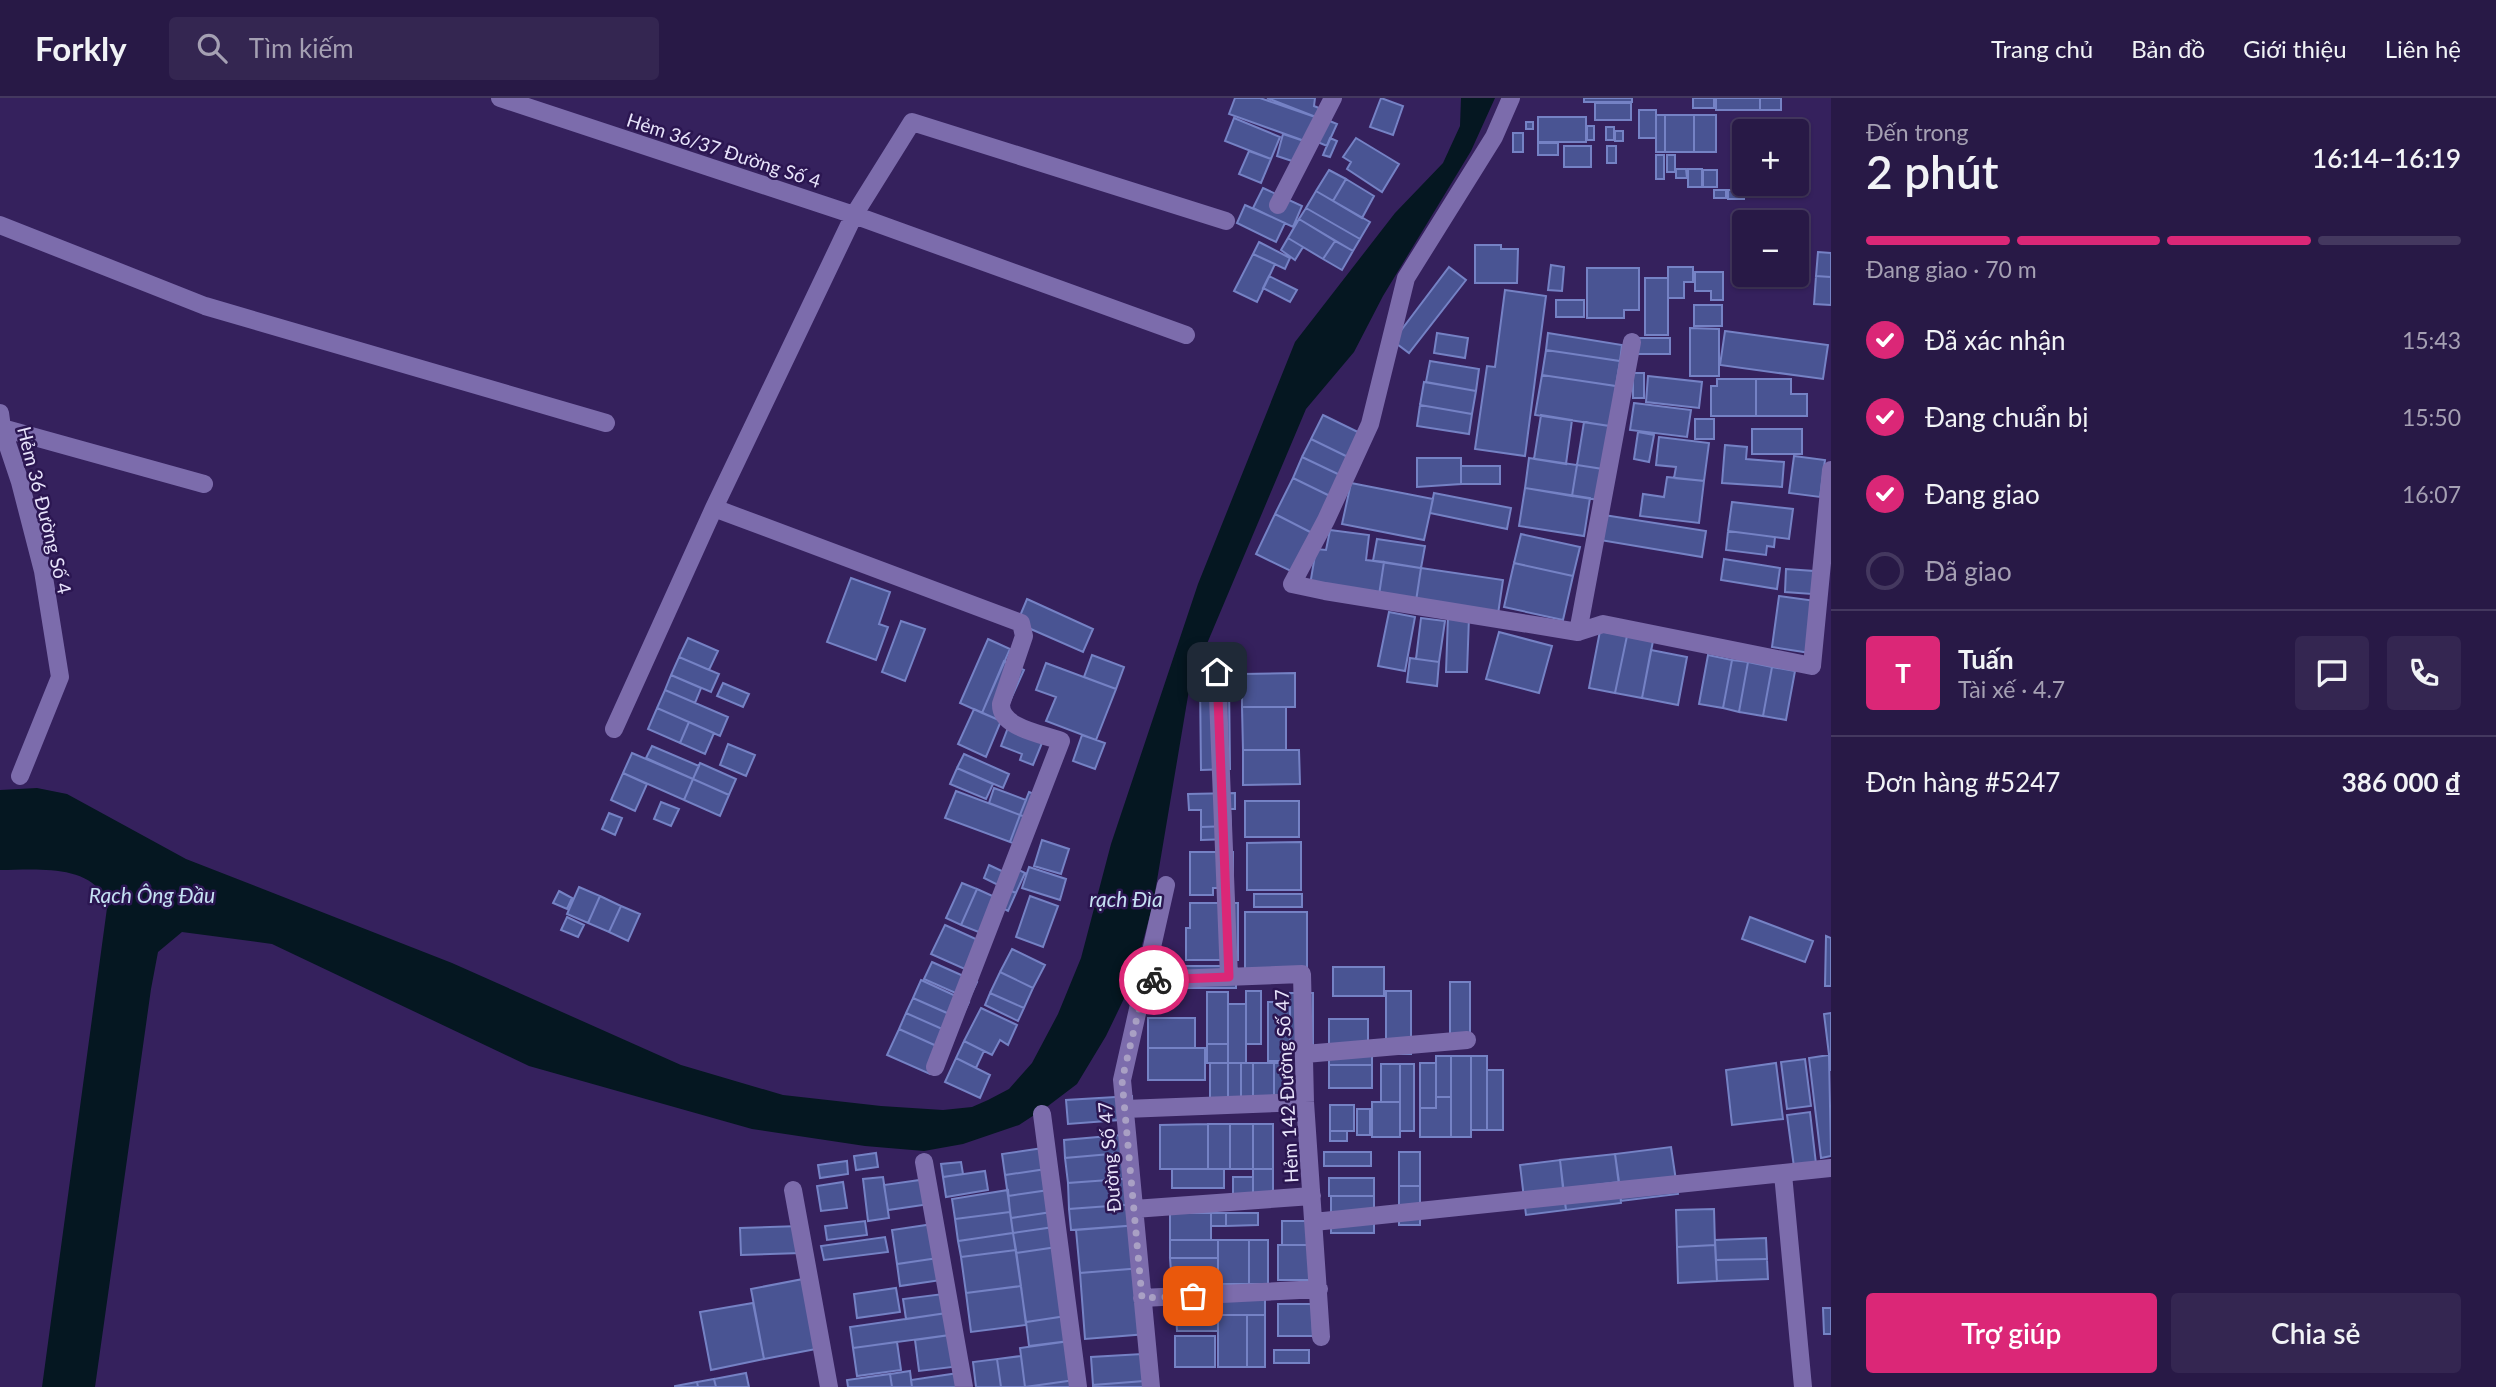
<!DOCTYPE html>
<html lang="vi">
<meta charset="utf-8">
<style>
body{margin:0;font-family:Lato,sans-serif;background:#342651;color:#f1f3f6;height:100vh;display:flex;flex-direction:column;font-size:26px;white-space:nowrap}
*{box-sizing:border-box;margin:0}
p{font-size:23px;color:#a5a0b3}
.icon{flex:none;width:38px;height:38px;fill:none;stroke:currentColor;stroke-width:2;stroke-linecap:round;stroke-linejoin:round}
.map{position:relative;flex:1;overflow:hidden}
.side{display:flex;flex-direction:column;background:#281946;width:665px}
.side>*{flex:none}
.buttons{position:absolute;left:1732px;top:21px;display:grid;gap:14px}
.buttons a{display:grid;place-items:center;width:77px;height:77px;border-radius:7px;background:#281946;box-shadow:0 2px 5px #0004,0 0 0 2px #44385f;font-size:35px}
.pin{position:absolute;display:grid;place-items:center;width:60px;height:60px;color:#fff;margin:-30px;border-radius:14px;box-shadow:0 4px 10px #0006}
.courier{position:absolute;display:grid;place-items:center;width:70px;height:70px;margin:-35px;border:5px solid #db2777;border-radius:50%;background:#fff;color:#222;box-shadow:0 2px 9px #0007}
.headline em{font-style:normal;font-weight:600}
.headline div{display:flex;flex-direction:column-reverse}
.headline{display:flex;align-items:center;justify-content:space-between;height:119px;padding:0 35px}
h1{font-size:46px;font-weight:600;line-height:52px}
.bar{display:grid;grid-template-columns:repeat(4,1fr);gap:10px 7px;align-content:center;height:84px;padding:0 35px}
.bar i{height:9px;border-radius:5px;background:#44385f}
.bar .active{background:#db2777}
.bar p{grid-column:span 4}
.line{display:flex;align-items:center;gap:18px;padding:0 35px;border-top:2px solid #44385f}
.line div{flex:1}
.round{display:grid;place-items:center;flex:none;width:74px;height:74px;border-radius:7px;background:#342651}
ol{padding:0 35px;list-style:none}
li{display:flex;align-items:center;gap:21px;height:77px}
li p{margin-inline-start:auto}
li .icon{padding:7px;border-radius:50%;background:#db2777;color:#fff;stroke-width:4}
li:last-child{color:#a5a0b3}
li i{width:38px;height:38px;border:4px solid #44385f;border-radius:50%}
.cta{display:flex;gap:14px;margin-top:auto;padding:14px 35px}
.cta a{flex:1;height:80px;border-radius:7px;background:#db2777;color:#fff;font-size:28px;font-weight:600;line-height:80px;text-align:center}
.cta a+a{background:#342651;color:#f1f3f6}
header{display:flex;align-items:center;gap:42px;box-sizing:border-box;height:98px;padding:0 35px;background:#281946;border-bottom:2px solid #44385f}
header strong{font-size:33px}
nav{display:flex;gap:38px;margin-inline-start:auto;font-size:24px}
.search{width:490px;height:63px;background:#342651;display:flex;align-items:center;gap:18px;box-sizing:border-box;padding:0 24px;border-radius:7px;color:#a5a0b3;font-size:26px}
main{display:flex;flex:1;min-height:0}
.map>svg:first-child{display:block}
</style>
<header>
<strong>Forkly</strong>
<div class="search"><svg class="icon" aria-label="search" viewBox="0 0 24 24"><circle cx="10" cy="10" r="6"/><path d="M15 15l6 6"/></svg>Tìm kiếm</div>
<nav><a>Trang chủ</a><a>Bản đồ</a><a>Giới thiệu</a><a>Liên hệ</a></nav>
</header>
<main>
<div class="map">
<svg width="1831" height="1289" viewBox="0 0 1831 1289">
<rect width="100%" height="100%" fill="#35215d"/>
<!-- water -->
<path fill="#051721" d="M1461 0H1495L1471 53 1383 198 1354 254 1306 311 1198 567 1189 592 1153 806 1132 884 1106 938 1077 986 1048 1008 1019 1027 963 1046 924 1053 865 1048 752 1031 529 968 272 846 182 834 158 854 151 891 95 1289H42L107 810C106 805 104 799 101 794 82 766 29 772 0 772V692L37 690 67 696 186 761 452 865 681 967 783 997 881 1008 943 1012 972 1009 988 1002 1009 991 1032 965 1058 916 1081 860 1111 746 1198 486 1295 244 1395 115 1443 65 1460 28Z"/>
<!-- building -->
<path fill="#495493" stroke="#7582c5" stroke-width="2" d="M1235 0H1260L1321 21 1313 46 1229 16Z
M1267 0H1315L1314 8 1324 12 1321 21Z
M1381 0 1403 8 1393 37 1370 29Z
M1584 0H1632V4H1584Z
M1693 0H1714V10H1693Z
M1716 0H1760V12H1716Z
M1760 0H1781V12H1760Z
M1595 5H1631V22H1595Z
M1639 12H1656V40H1639Z
M1656 17H1665V54H1656Z
M1665 17H1694V54H1665Z
M1694 17H1716V54H1694Z
M1538 19H1586V44H1538Z
M1234 20 1280 39 1271 61 1225 43Z
M1325 21 1337 26 1327 48 1315 43Z
M1526 24H1533V31H1526Z
M1587 28H1594V42H1587Z
M1606 29H1614V42H1606Z
M1615 33H1623V43H1615Z
M1513 35H1523V54H1513Z
M1283 36 1307 44 1301 66 1277 58Z
M1330 40 1337 43 1330 59 1323 57Z
M1356 40 1399 66 1382 94 1347 71 1351 64 1343 59Z
M1538 45H1558V57H1538Z
M1564 48H1591V69H1564Z
M1607 48H1616V65H1607Z
M1249 53 1271 61 1261 85 1239 76Z
M1656 57H1664V81H1656Z
M1667 57H1675V74H1667Z
M1676 71H1686L1687 80H1676Z
M1688 71H1702V89H1688Z
M1329 72 1346 81 1333 103 1316 93Z
M1703 72H1717V89H1703Z
M1346 81 1374 98 1362 120 1333 103Z
M1263 90 1302 108 1293 129 1253 110Z
M1714 92H1726V100H1714Z
M1728 92H1744V101H1728Z
M1316 93 1370 124 1360 141 1306 110Z
M1245 107 1285 125 1276 144 1237 125Z
M1306 110 1360 141 1353 153 1299 121Z
M1299 121 1335 143 1323 161 1288 140Z
M1288 140 1303 149 1295 162 1281 152Z
M1335 143 1353 153 1342 172 1323 161Z
M1259 144 1290 160 1285 171 1253 156Z
M1475 147H1501V151H1518L1517 185H1475Z
M1818 154 1831 155V179L1816 178Z
M1253 156 1275 166 1257 204 1234 193Z
M1551 167 1564 169 1562 193 1548 192Z
M1449 169 1466 182 1409 255 1393 243Z
M1668 169H1693V184H1684V200H1668Z
M1587 170H1639V212H1624V220H1587Z
M1695 174H1723V202H1711V193H1695Z
M1269 178 1297 192 1290 204 1263 190Z
M1816 178 1831 179V207L1814 206Z
M1645 180H1668V237H1645Z
M1505 192 1546 198 1525 358 1475 351 1487 268 1495 269Z
M1556 202H1584V219H1556Z
M1694 207H1722V228H1694Z
M1690 230 1719 231V278H1690Z
M1725 233 1828 247 1823 281 1720 267Z
M1437 235 1468 240 1465 260 1434 255Z
M1548 235 1622 247 1620 263 1546 252Z
M1638 240H1670V256H1638Z
M1546 252 1620 263 1616 288 1542 277Z
M1430 263 1479 271 1476 293 1426 284Z
M1633 275H1644V300H1633Z
M1542 277 1616 288 1610 328 1535 317Z
M1648 278 1702 284 1699 310 1646 304Z
M1717 281H1756V318H1711V288H1717Z
M1756 281H1791V296H1807V318H1756Z
M1424 284 1476 293 1472 316 1420 307Z
M1634 305 1691 312 1687 339 1630 332Z
M1420 307 1472 316 1469 336 1417 328Z
M1323 317 1362 336 1350 360 1311 341Z
M1541 317 1572 322 1566 366 1534 361Z
M1695 321H1714V341H1695Z
M1584 324 1610 328 1603 371 1577 367Z
M1752 331H1802V356H1752Z
M1638 334 1654 337 1649 364 1634 361Z
M1659 339 1709 345 1704 383 1674 380 1676 369 1656 367Z
M1311 341 1350 360 1342 378 1302 359Z
M1725 347 1747 349 1746 361 1784 364 1782 389 1722 385Z
M1794 358 1825 362 1820 399 1789 395Z
M1302 359 1342 378 1332 399 1293 380Z
M1417 360H1461V386L1417 389Z
M1529 360 1577 367 1572 398 1525 390Z
M1577 367 1603 371 1599 402 1572 398Z
M1461 368H1500V386H1461Z
M1667 379 1704 383 1699 425 1640 418 1643 396 1664 399Z
M1293 380 1332 399 1314 436 1275 416Z
M1351 385 1433 401 1424 442 1342 426Z
M1525 390 1590 400 1584 438 1519 428Z
M1434 395 1511 410 1507 431 1430 415Z
M1732 404 1793 411 1789 441 1728 433Z
M1275 416 1314 436 1295 475 1256 456Z
M1604 417 1706 433 1702 459 1600 442Z
M1330 432 1369 437 1366 462 1384 464 1379 497 1310 487 1316 451 1326 452Z
M1728 433 1775 439 1774 449 1767 448 1766 457 1726 452Z
M1521 436 1580 449 1573 478 1514 465Z
M1377 441 1425 448 1421 470 1373 463Z
M1724 461 1780 470 1777 491 1721 482Z
M1384 464 1421 470 1416 503 1379 497Z
M1514 465 1573 478 1563 522 1504 509Z
M1421 470 1503 482 1498 516 1416 503Z
M1786 471 1814 473 1812 496 1785 494Z
M851 480 890 494 879 526 888 529 876 562 827 544Z
M1779 498 1816 503 1810 555 1772 549Z
M1027 501 1093 531 1083 554 1017 525Z
M1389 514 1415 519 1405 573 1378 568Z
M1448 518 1469 519 1467 574H1446Z
M1421 520 1445 523 1439 564 1416 561Z
M901 523 925 531 905 583 882 574Z
M1600 533 1627 538 1615 595 1589 590Z
M1499 534 1552 548 1539 595 1486 581Z
M1627 538 1653 543 1642 600 1615 595Z
M688 540 718 553 709 572 679 559Z
M988 541 1010 551 982 615 960 605Z
M1651 552 1687 559 1678 607 1642 600Z
M1092 557 1124 569 1116 591 1084 579Z
M1708 557 1732 562 1723 610 1699 606Z
M679 559 719 576 711 594 671 577Z
M1410 560 1439 564 1437 588 1407 584Z
M1732 562 1748 564 1739 614 1723 610Z
M1004 563 1024 572 1001 623 982 615Z
M1748 564 1772 569 1763 618 1739 614Z
M1046 565 1116 591 1096 642 1046 623 1056 599 1036 592Z
M1772 569 1795 573 1786 622 1763 618Z
M1295 575V609H1242V576Z
M671 577 701 590 695 605 665 592Z
M723 585 749 596 743 609 717 598Z
M1200 585H1229L1230 671 1201 672Z
M665 592 728 619 720 638 657 610Z
M1242 609H1286V652H1243Z
M657 610 689 624 680 645 648 631Z
M974 611 1001 623 986 659 958 646Z
M689 624 714 635 705 656 680 645Z
M1009 627 1044 640 1033 667 1020 662 1022 656 1001 648Z
M1082 637 1105 645 1095 671 1073 663Z
M728 646 755 657 746 678 720 667Z
M652 648 699 668 693 681 646 660Z
M1243 652H1299L1300 686 1243 687Z
M632 655 693 681 684 702 623 675Z
M964 656 1009 676 1003 690 957 670Z
M700 665 736 681 729 697 693 681Z
M957 670 993 686 986 701 950 686Z
M623 675 647 686 635 713 611 702Z
M693 681 729 697 720 718 684 702Z
M994 690 1026 702 1020 717 989 705Z
M956 693 1020 717 1010 744 945 720Z
M1029 694 1042 699 1034 722 1020 717Z
M1235 695V711H1230L1231 728 1201 729V712H1189L1188 696Z
M1245 703H1299V739H1245Z
M661 704 679 711 671 728 654 721Z
M609 715 622 720 615 737 602 731Z
M1020 717 1034 722 1024 749 1010 744Z
M1231 728V741L1201 742V729Z
M1042 742 1069 751 1061 776 1034 768Z
M1301 744V792H1247V745Z
M1190 754H1233V790H1213V797H1190Z
M989 767 1004 774 998 787 984 780Z
M1011 768 1025 775 1016 795 1002 789Z
M1029 769 1066 781 1060 802 1022 790Z
M962 785 977 791 961 827 946 820Z
M579 789 600 798 588 825 567 816Z
M1002 789 1016 795 1008 813 994 806Z
M977 791 997 800 981 835 961 827Z
M559 793 572 800 567 811 553 805Z
M1254 796H1302V809H1254Z
M600 798 621 808 609 834 588 825Z
M1030 798 1058 808 1043 849 1016 839Z
M1190 805H1238V862H1186V830H1190Z
M621 808 640 816 628 843 609 834Z
M1245 814H1307V874H1245Z
M567 819 584 827 578 839 561 832Z
M1750 819 1813 843 1805 864 1742 841Z
M945 827 989 847 976 876 931 856Z
M1826 838 1831 840V888H1825Z
M1012 851 1045 867 1033 890 1000 874Z
M932 864 977 884 969 901 924 881Z
M1176 868H1236V890H1176Z
M1333 869H1384V898H1333Z
M1000 874 1033 890 1024 910 990 895Z
M921 882 969 904 961 921 913 900Z
M1450 884H1470V939H1450Z
M1246 893H1261V946H1246Z
M1386 893H1411V956H1386Z
M1207 894H1228V946H1207Z
M990 895 1024 910 1018 923 985 907Z
M1290 895H1313V952H1290Z
M913 900 956 919 949 934 906 915Z
M1268 904H1290V963H1268Z
M1228 906H1246V965H1228Z
M981 910 1017 927 1008 947 1000 942 992 957 964 943Z
M906 915 949 934 941 950 899 931Z
M1831 915V973L1824 916Z
M1148 920H1195V950H1148Z
M1329 921H1368V946H1329Z
M899 931 941 950 930 976 887 957Z
M964 943 984 953 976 970 956 960Z
M1207 946H1228V965H1207Z
M1329 946H1372V967H1329Z
M1148 950H1205V982H1148Z
M1829 957 1831 1058 1821 1060 1809 960Z
M1436 958H1451V999H1436Z
M1451 958H1471V1039H1451Z
M1471 958H1487V1032H1471Z
M956 960 990 977 980 1000 945 984Z
M1805 961 1811 1008 1787 1011 1781 964Z
M1210 965H1228V1012H1210Z
M1228 965H1241V1007H1228Z
M1241 965H1253V1007H1241Z
M1253 965H1274V1007H1253Z
M1274 965H1292V1007H1274Z
M1420 965H1436V1010H1420Z
M1776 965 1783 1021 1732 1027 1726 972Z
M1381 966H1400V1004H1381Z
M1400 966H1414V1033H1400Z
M1329 967H1372V990H1329Z
M1487 972H1503V1032H1487Z
M1132 998 1133 1021 1068 1026 1066 1002Z
M1436 999H1451V1039H1420V1010H1436Z
M1372 1004H1400V1039H1372Z
M1330 1007H1354V1033H1330Z
M1357 1011H1370V1037H1357Z
M1810 1014 1816 1066 1794 1069 1787 1017Z
M1208 1026V1071H1160V1027Z
M1208 1026H1230V1071H1208Z
M1230 1026H1253V1071H1230Z
M1253 1026H1273V1071H1253Z
M1330 1033H1347V1043H1330Z
M1132 1036 1133 1054 1065 1060 1064 1042Z
M1050 1049 1053 1070 1005 1077 1002 1056Z
M1671 1049 1678 1096 1621 1103 1615 1056Z
M1133 1054 1136 1080 1068 1085 1065 1060Z
M1324 1054H1371V1068H1324Z
M1399 1054H1420V1088H1399Z
M876 1055 878 1069 856 1072 854 1058Z
M1615 1056 1619 1084 1563 1091 1560 1062Z
M1560 1062 1566 1112 1526 1117 1520 1067Z
M847 1063 848 1076 820 1080 818 1067Z
M961 1064 963 1076 943 1079 941 1066Z
M1053 1070 1056 1091 1008 1098 1005 1077Z
M1172 1071H1224V1090H1172Z
M1253 1071H1273V1105H1253Z
M985 1073 988 1092 946 1099 943 1079Z
M883 1079 889 1120 868 1123 863 1081Z
M1233 1079H1253V1105H1233Z
M934 1080 937 1105 888 1112 884 1087Z
M1136 1080 1137 1106 1069 1111 1068 1085Z
M1329 1080H1374V1098H1329Z
M843 1084 847 1110 821 1113 817 1088Z
M1619 1084 1621 1105 1566 1112 1563 1091Z
M1399 1088H1420V1127H1399Z
M1056 1091 1059 1113 1011 1120 1008 1098Z
M1008 1092 1010 1114 955 1121 952 1101Z
M1331 1098H1374V1135H1331Z
M1137 1106 1139 1127 1071 1132 1069 1111Z
M1714 1111 1715 1147 1677 1149 1676 1112Z
M1059 1113 1061 1128 1013 1135 1011 1120Z
M1010 1114 1013 1135 958 1143 955 1121Z
M1170 1115H1211V1142H1170Z
M1211 1115H1226V1128H1211Z
M1226 1115H1258V1127L1226 1128Z
M865 1123 867 1137 827 1142 825 1128Z
M1282 1123H1319V1147H1282Z
M940 1125 945 1159 897 1166 892 1132Z
M1139 1127 1142 1170 1080 1175 1076 1132Z
M800 1128 801 1155 741 1157 740 1130Z
M1061 1128 1064 1148 1016 1155 1013 1135Z
M1013 1135 1016 1152 961 1159 958 1143Z
M885 1139 888 1154 824 1162 821 1148Z
M1766 1140 1767 1161 1716 1162 1715 1142Z
M1170 1142H1218V1160H1170Z
M1218 1142H1249V1186H1218Z
M1249 1142H1268V1186H1249Z
M1278 1147H1319L1320 1182H1278Z
M1715 1147 1717 1183 1678 1185 1677 1149Z
M1064 1148 1073 1217 1026 1224 1016 1155Z
M1016 1152 1021 1188 966 1195 961 1159Z
M945 1159 948 1181 900 1188 897 1166Z
M1170 1160H1218V1174H1171Z
M1767 1161 1768 1181 1717 1183 1716 1162Z
M1142 1170 1147 1236 1085 1241 1080 1175Z
M1171 1174H1218V1191H1171Z
M803 1181 816 1251 764 1261 751 1191Z
M1021 1188 1026 1227 971 1234 966 1195Z
M896 1190 900 1214 857 1220 854 1196Z
M951 1195 954 1214 906 1221 903 1201Z
M1176 1201H1218V1217H1176Z
M1218 1201H1265V1217H1218Z
M753 1205 764 1261 711 1272 700 1214Z
M1278 1206H1312L1313 1238H1278Z
M1823 1210H1831V1236H1824Z
M954 1214 957 1236 853 1250 850 1229Z
M1073 1217 1077 1242 1029 1248 1026 1224Z
M1176 1217H1218V1233H1177Z
M1218 1217H1247V1269H1218Z
M1247 1217H1265V1269H1247Z
M957 1236 961 1268 919 1273 915 1242Z
M1175 1238H1215V1269H1175Z
M1077 1242 1082 1281 1025 1289 1020 1250Z
M897 1244 901 1272 857 1278 853 1250Z
M1274 1252H1309V1265H1274Z
M1142 1256 1144 1283 1093 1287 1091 1259Z
M1021 1258 1025 1289H1001L997 1261Z
M997 1261 1001 1289H976L973 1264Z
M910 1273 912 1289H892L890 1276Z
M965 1274 967 1289H912L911 1282Z
M746 1275 749 1289H716L714 1281Z
M890 1276 892 1289H848L847 1282Z
M714 1281 716 1289H698L697 1284Z
M1082 1281 1084 1289H1025Z
M1144 1283V1289H1093V1287Z
M697 1284 698 1289H675V1288Z"/>
<g fill="none" stroke-linecap="round" stroke-linejoin="round">
<!-- minor -->
<path stroke="#7c6cac" stroke-width="18" d="M500 0 854 117 1186 237
M1511 0 1494 39 1406 180 1370 326 1326 422 1292 486 1325 493 1578 534 1603 526 1812 568 1831 372
M1278 107 1333 0
M0 127 205 208 606 325
M0 315 2 330 20 384 43 473 60 579 20 678
M2 330 204 386
M714 410 1021 525 1024 538 1001 606C1000 630 1043 636 1061 643L935 969
M1578 534 1632 244
M1217 574 1229 879
M614 631 714 410 854 117 912 24 1226 123
M1146 882 1302 876 1305 1004 1321 1239
M1305 956 1467 942
M1125 1011 1305 1004
M1042 1016 1078 1289
M924 1064 964 1289
M1783 1076 1803 1289
M793 1092 829 1289
M1134 1111 1312 1098
M1314 1124 1831 1070
M1142 1200 1319 1191
M1151 1289 1122 982 1166 787"/>
</g>
<g fill="none" stroke-linecap="round" stroke-linejoin="round">
<!-- done -->
<path stroke="#a9a0c4" stroke-width="7" stroke-dasharray="0 12.6" d="M1154 882H1146L1122 982 1142 1200 1193 1198"/>
<!-- route -->
<path stroke="#db2777" stroke-width="9" d="M1154 882 1229 879 1217 574"/>
</g>
<g text-anchor="middle" dominant-baseline="central" stroke-width="5" stroke-linejoin="round" paint-order="stroke">
<!-- street labels -->
<g font-size="19" fill="#e8e4fb" stroke="#2b1651">
<text transform="translate(724 52) rotate(18)">Hẻm 36/37 Đường Số 4</text>
<text transform="translate(45 412) rotate(76)">Hẻm 36 Đường Số 4</text>
<text transform="translate(1286 988) rotate(-93)">Hẻm 142 Đường Số 47</text>
<text transform="translate(1109 1059) rotate(-95)">Đường Số 47</text>
</g>
<!-- water labels -->
<g font-size="21" font-style="italic" fill="#c5e1f2" stroke="#2b1651">
<text x="152" y="796">Rạch Ông Đầu</text>
<text x="1126" y="800">rạch Đìa</text>
</g>
</g>
</svg>
<div class="buttons">
<a>+</a>
<a>−</a>
</div>
<div class="pin" style="left:1193px;top:1198px;background:#ea580c"><svg class="icon" aria-label="bag" viewBox="0 0 24 24"><path d="M5 8h14l-1 12H6zM9 8a3 3 0 0 1 6 0"/></svg></div>
<div class="pin" style="left:1217px;top:574px;background:#1f2937"><svg class="icon" aria-label="home" viewBox="0 0 24 24"><path d="M3 11l9-7 9 7M6 9v11h12V9"/></svg></div>
<div class="courier" style="left:1154px;top:882px"><svg class="icon" aria-label="bike" viewBox="0 0 24 24"><circle cx="6" cy="16" r="4"/><circle cx="18" cy="16" r="4"/><path d="M6 16l4-8h5l3 8M10 8l3 8H6M13 5h3"/></svg></div>
</div>
<section class="side">
<div class="headline"><div><h1>2 phút</h1><p>Đến trong</p></div><em>16:14–16:19</em></div>
<div class="bar"><i class="active"></i><i class="active"></i><i class="active"></i><i></i><p>Đang giao · 70 m</p></div>
<ol>
<li><svg class="icon" aria-label="check" viewBox="0 0 24 24"><path d="M5 12l5 5 9-10"/></svg>Đã xác nhận<p>15:43</p></li>
<li><svg class="icon" aria-label="check" viewBox="0 0 24 24"><path d="M5 12l5 5 9-10"/></svg>Đang chuẩn bị<p>15:50</p></li>
<li><svg class="icon" aria-label="check" viewBox="0 0 24 24"><path d="M5 12l5 5 9-10"/></svg>Đang giao<p>16:07</p></li>
<li><i></i>Đã giao</li>
</ol>
<div class="line" style="height:126px"><b class="round" style="background:#db2777;color:#fff">T</b><div><b>Tuấn</b><p>Tài xế · 4.7</p></div><a class="round"><svg class="icon" aria-label="chat" viewBox="0 0 24 24"><path d="M4 5h16v11H9l-5 4z"/></svg></a><a class="round"><svg class="icon" aria-label="phone" viewBox="0 0 24 24"><path d="M5 4h4l2 5-3 2q2 4 5 5l2-3 5 2v4C11 20 4 13 5 4z"/></svg></a></div>
<div class="line" style="height:91px"><div>Đơn hàng #5247</div><b>386 000 ₫</b></div>
<div class="cta"><a>Trợ giúp</a><a>Chia sẻ</a></div>
</section>
</main>
